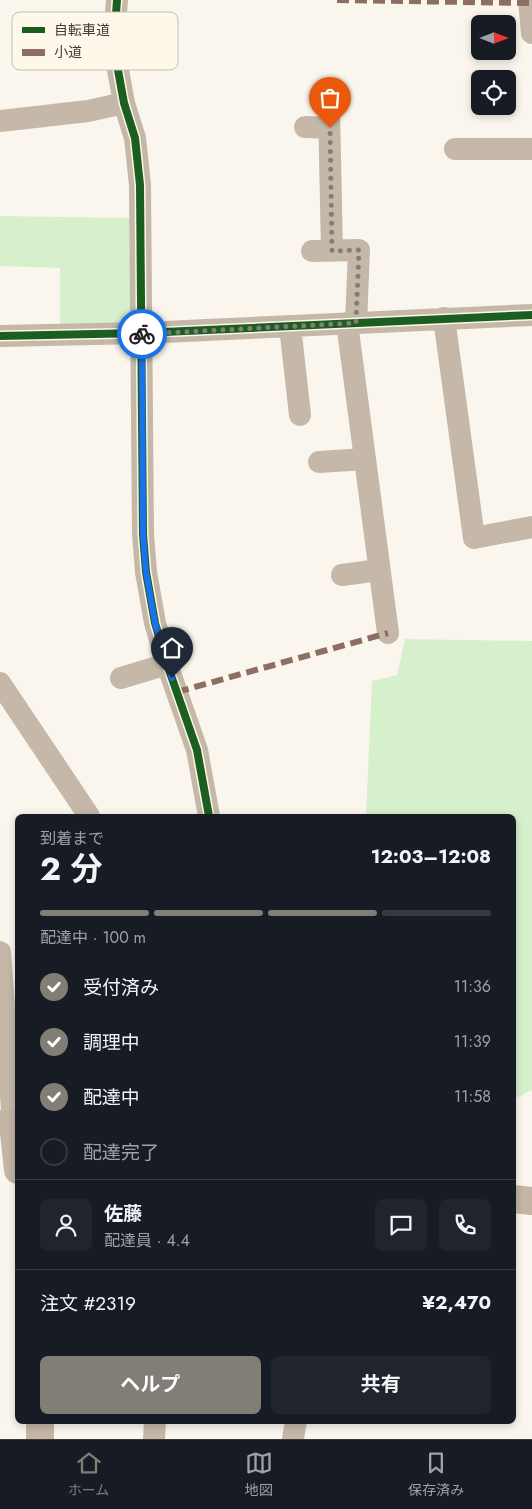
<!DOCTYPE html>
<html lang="ja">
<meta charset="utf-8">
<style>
body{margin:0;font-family:Jost,"Noto Sans JP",sans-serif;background:#20242c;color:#f1f3f6;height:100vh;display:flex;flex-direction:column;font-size:19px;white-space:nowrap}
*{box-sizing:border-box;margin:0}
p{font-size:16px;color:#9ea1a6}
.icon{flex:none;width:28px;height:28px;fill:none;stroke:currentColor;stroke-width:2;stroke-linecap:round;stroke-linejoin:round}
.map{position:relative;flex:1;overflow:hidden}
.drawer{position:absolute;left:15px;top:814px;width:501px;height:610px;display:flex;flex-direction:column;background:#171b24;border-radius:8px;box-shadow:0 2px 8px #0003}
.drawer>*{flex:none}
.needle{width:32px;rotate:90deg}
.controls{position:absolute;left:471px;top:15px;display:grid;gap:10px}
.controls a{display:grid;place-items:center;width:45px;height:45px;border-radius:8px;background:#171b24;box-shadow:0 2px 8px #0003;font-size:25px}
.pin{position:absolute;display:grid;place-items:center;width:42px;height:42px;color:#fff;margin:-51px -21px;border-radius:50% 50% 50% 0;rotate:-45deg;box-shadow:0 0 5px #0007}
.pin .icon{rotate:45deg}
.courier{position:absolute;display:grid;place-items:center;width:50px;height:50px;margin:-25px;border:4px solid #1a73e8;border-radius:50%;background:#fff;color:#222;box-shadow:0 1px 6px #0007}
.head em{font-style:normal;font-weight:700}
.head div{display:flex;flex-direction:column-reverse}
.head{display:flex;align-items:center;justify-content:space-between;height:85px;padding:0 25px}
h1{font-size:32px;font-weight:700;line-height:38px}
.bar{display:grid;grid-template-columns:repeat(4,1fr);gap:8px 5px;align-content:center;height:60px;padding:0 25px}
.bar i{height:6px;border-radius:4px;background:#363941}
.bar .selected{background:#817e76}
.bar p{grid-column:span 4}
.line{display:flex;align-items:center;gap:12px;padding:0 25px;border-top:1px solid #363941}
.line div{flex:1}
.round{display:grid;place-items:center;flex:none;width:52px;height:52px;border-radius:8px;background:#20242c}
ol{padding:0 25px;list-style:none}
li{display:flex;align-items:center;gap:15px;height:55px}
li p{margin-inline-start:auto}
li .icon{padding:5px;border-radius:50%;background:#817e76;color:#fff;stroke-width:4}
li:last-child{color:#9ea1a6}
li i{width:28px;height:28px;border:2px solid #363941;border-radius:50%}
.action{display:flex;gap:10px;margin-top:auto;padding:10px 25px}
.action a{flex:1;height:58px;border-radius:8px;background:#817e76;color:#fff;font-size:20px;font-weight:700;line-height:58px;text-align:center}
.action a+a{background:#20242c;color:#f1f3f6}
.tabs{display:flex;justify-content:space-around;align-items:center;height:70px;border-top:1px solid #363941;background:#171b24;font-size:14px;color:#9ea1a6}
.tabs a{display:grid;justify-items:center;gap:2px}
.tabs .selected{color:#817e76}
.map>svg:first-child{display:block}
</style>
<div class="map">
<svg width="532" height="1439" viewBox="0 0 532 1439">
<rect width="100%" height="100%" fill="#faf6ee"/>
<!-- green -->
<path fill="#d7f0cc" d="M0 216 130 218V323L60 326V268L0 266Z
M405 639 532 641V1090L514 1099V816H366L372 681 397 675Z"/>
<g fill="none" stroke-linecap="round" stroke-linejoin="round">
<!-- street -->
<path stroke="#c5b8a9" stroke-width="22" d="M117 0 115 28 118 70 124 103 135 138 140 185 143 534 146 572 155 623 167 664 197 750 209 816
M529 0 532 33
M329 110 332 251
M0 121 88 111 124 103
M305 127 329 128
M455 149H532
M312 251 359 250 356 323
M444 318 474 538 532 527
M347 323 388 633
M290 326 300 415
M0 336 142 333 532 315
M319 462 365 459
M342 575 379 570
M121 678 167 664
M0 683 89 816
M0 952 13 1123 0 1121
M154 1439 155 1421
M293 1439 296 1421"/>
<!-- secondary -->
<path stroke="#c4b5a4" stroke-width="28" d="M18 1124 13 1123 18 1170
M514 1199 532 1201
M40 1421V1439"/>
<!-- quiet -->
<path stroke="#8d6e63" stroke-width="6" stroke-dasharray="12 6" stroke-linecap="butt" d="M337 0 529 3
M177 692 388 633"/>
<defs>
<path id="cycleway" d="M117 0 115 28 118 70 124 103 135 138 140 185 143 534 146 572 155 623 167 664 197 750 209 816
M0 336 142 333 532 315"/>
</defs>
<!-- cycleway casing -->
<use href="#cycleway" stroke="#fef8ea" stroke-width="11"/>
<!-- cycleway -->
<use href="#cycleway" stroke="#1b5e20" stroke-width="8"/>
</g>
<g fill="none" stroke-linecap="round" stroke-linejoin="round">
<!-- done -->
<path stroke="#817e76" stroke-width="5" stroke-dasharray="0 9" d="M142 334 356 323 359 250 332 251 330 128"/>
<!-- route -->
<path stroke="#1a73e8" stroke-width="6" d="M142 334 143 534 146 572 155 623 172 678"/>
</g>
<!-- legend -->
<rect x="12" y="12" width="166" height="58" rx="8" fill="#fef8ea" stroke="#c5c0b4" stroke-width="1"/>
<rect x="22" y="27" width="23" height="6" fill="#1b5e20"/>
<rect x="22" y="49" width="23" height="7" fill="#8d6e63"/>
<g font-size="14" fill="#403d36">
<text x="54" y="35">自転車道</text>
<text x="54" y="57">小道</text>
</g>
</svg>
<div class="controls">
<a><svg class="needle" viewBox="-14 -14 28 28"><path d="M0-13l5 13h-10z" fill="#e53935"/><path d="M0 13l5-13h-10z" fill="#9ea1a6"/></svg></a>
<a><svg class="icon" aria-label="locate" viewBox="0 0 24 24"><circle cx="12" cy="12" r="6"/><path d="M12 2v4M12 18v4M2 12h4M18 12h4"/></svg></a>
</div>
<div class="pin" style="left:330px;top:128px;background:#ea580c"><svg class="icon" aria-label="bag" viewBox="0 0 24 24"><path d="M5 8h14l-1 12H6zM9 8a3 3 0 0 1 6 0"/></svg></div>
<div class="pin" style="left:172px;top:678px;background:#1f2937"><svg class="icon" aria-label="home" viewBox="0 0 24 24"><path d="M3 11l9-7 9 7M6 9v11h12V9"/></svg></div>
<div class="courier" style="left:142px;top:334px"><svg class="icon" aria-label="bike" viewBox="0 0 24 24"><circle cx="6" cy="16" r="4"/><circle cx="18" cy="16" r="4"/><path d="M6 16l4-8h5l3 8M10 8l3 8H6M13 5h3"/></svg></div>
<section class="drawer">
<div class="head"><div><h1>2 分</h1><p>到着まで</p></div><em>12:03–12:08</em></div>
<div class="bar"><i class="selected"></i><i class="selected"></i><i class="selected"></i><i></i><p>配達中 · 100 m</p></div>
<ol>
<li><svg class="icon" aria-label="check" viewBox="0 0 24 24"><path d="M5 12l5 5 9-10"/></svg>受付済み<p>11:36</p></li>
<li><svg class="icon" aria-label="check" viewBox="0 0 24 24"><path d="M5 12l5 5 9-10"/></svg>調理中<p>11:39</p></li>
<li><svg class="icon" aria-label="check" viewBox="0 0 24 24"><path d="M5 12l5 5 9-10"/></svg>配達中<p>11:58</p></li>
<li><i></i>配達完了</li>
</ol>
<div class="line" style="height:90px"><a class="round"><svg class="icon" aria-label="person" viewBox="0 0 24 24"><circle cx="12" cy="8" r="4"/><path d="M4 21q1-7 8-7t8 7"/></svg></a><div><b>佐藤</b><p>配達員 · 4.4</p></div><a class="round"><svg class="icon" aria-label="chat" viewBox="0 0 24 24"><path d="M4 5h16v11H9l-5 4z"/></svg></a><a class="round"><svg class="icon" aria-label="phone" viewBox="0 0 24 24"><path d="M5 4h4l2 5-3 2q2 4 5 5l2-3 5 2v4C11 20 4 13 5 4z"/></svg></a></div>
<div class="line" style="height:65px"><div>注文 #2319</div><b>¥2,470</b></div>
<div class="action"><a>ヘルプ</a><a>共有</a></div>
</section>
</div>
<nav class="tabs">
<a class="selected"><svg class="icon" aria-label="home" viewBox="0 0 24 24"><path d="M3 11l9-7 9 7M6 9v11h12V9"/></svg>ホーム</a>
<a><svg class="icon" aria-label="map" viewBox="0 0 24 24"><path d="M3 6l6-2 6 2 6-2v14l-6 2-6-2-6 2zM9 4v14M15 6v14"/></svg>地図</a>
<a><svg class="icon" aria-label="saved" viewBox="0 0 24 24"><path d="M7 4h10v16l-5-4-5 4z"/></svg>保存済み</a>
</nav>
